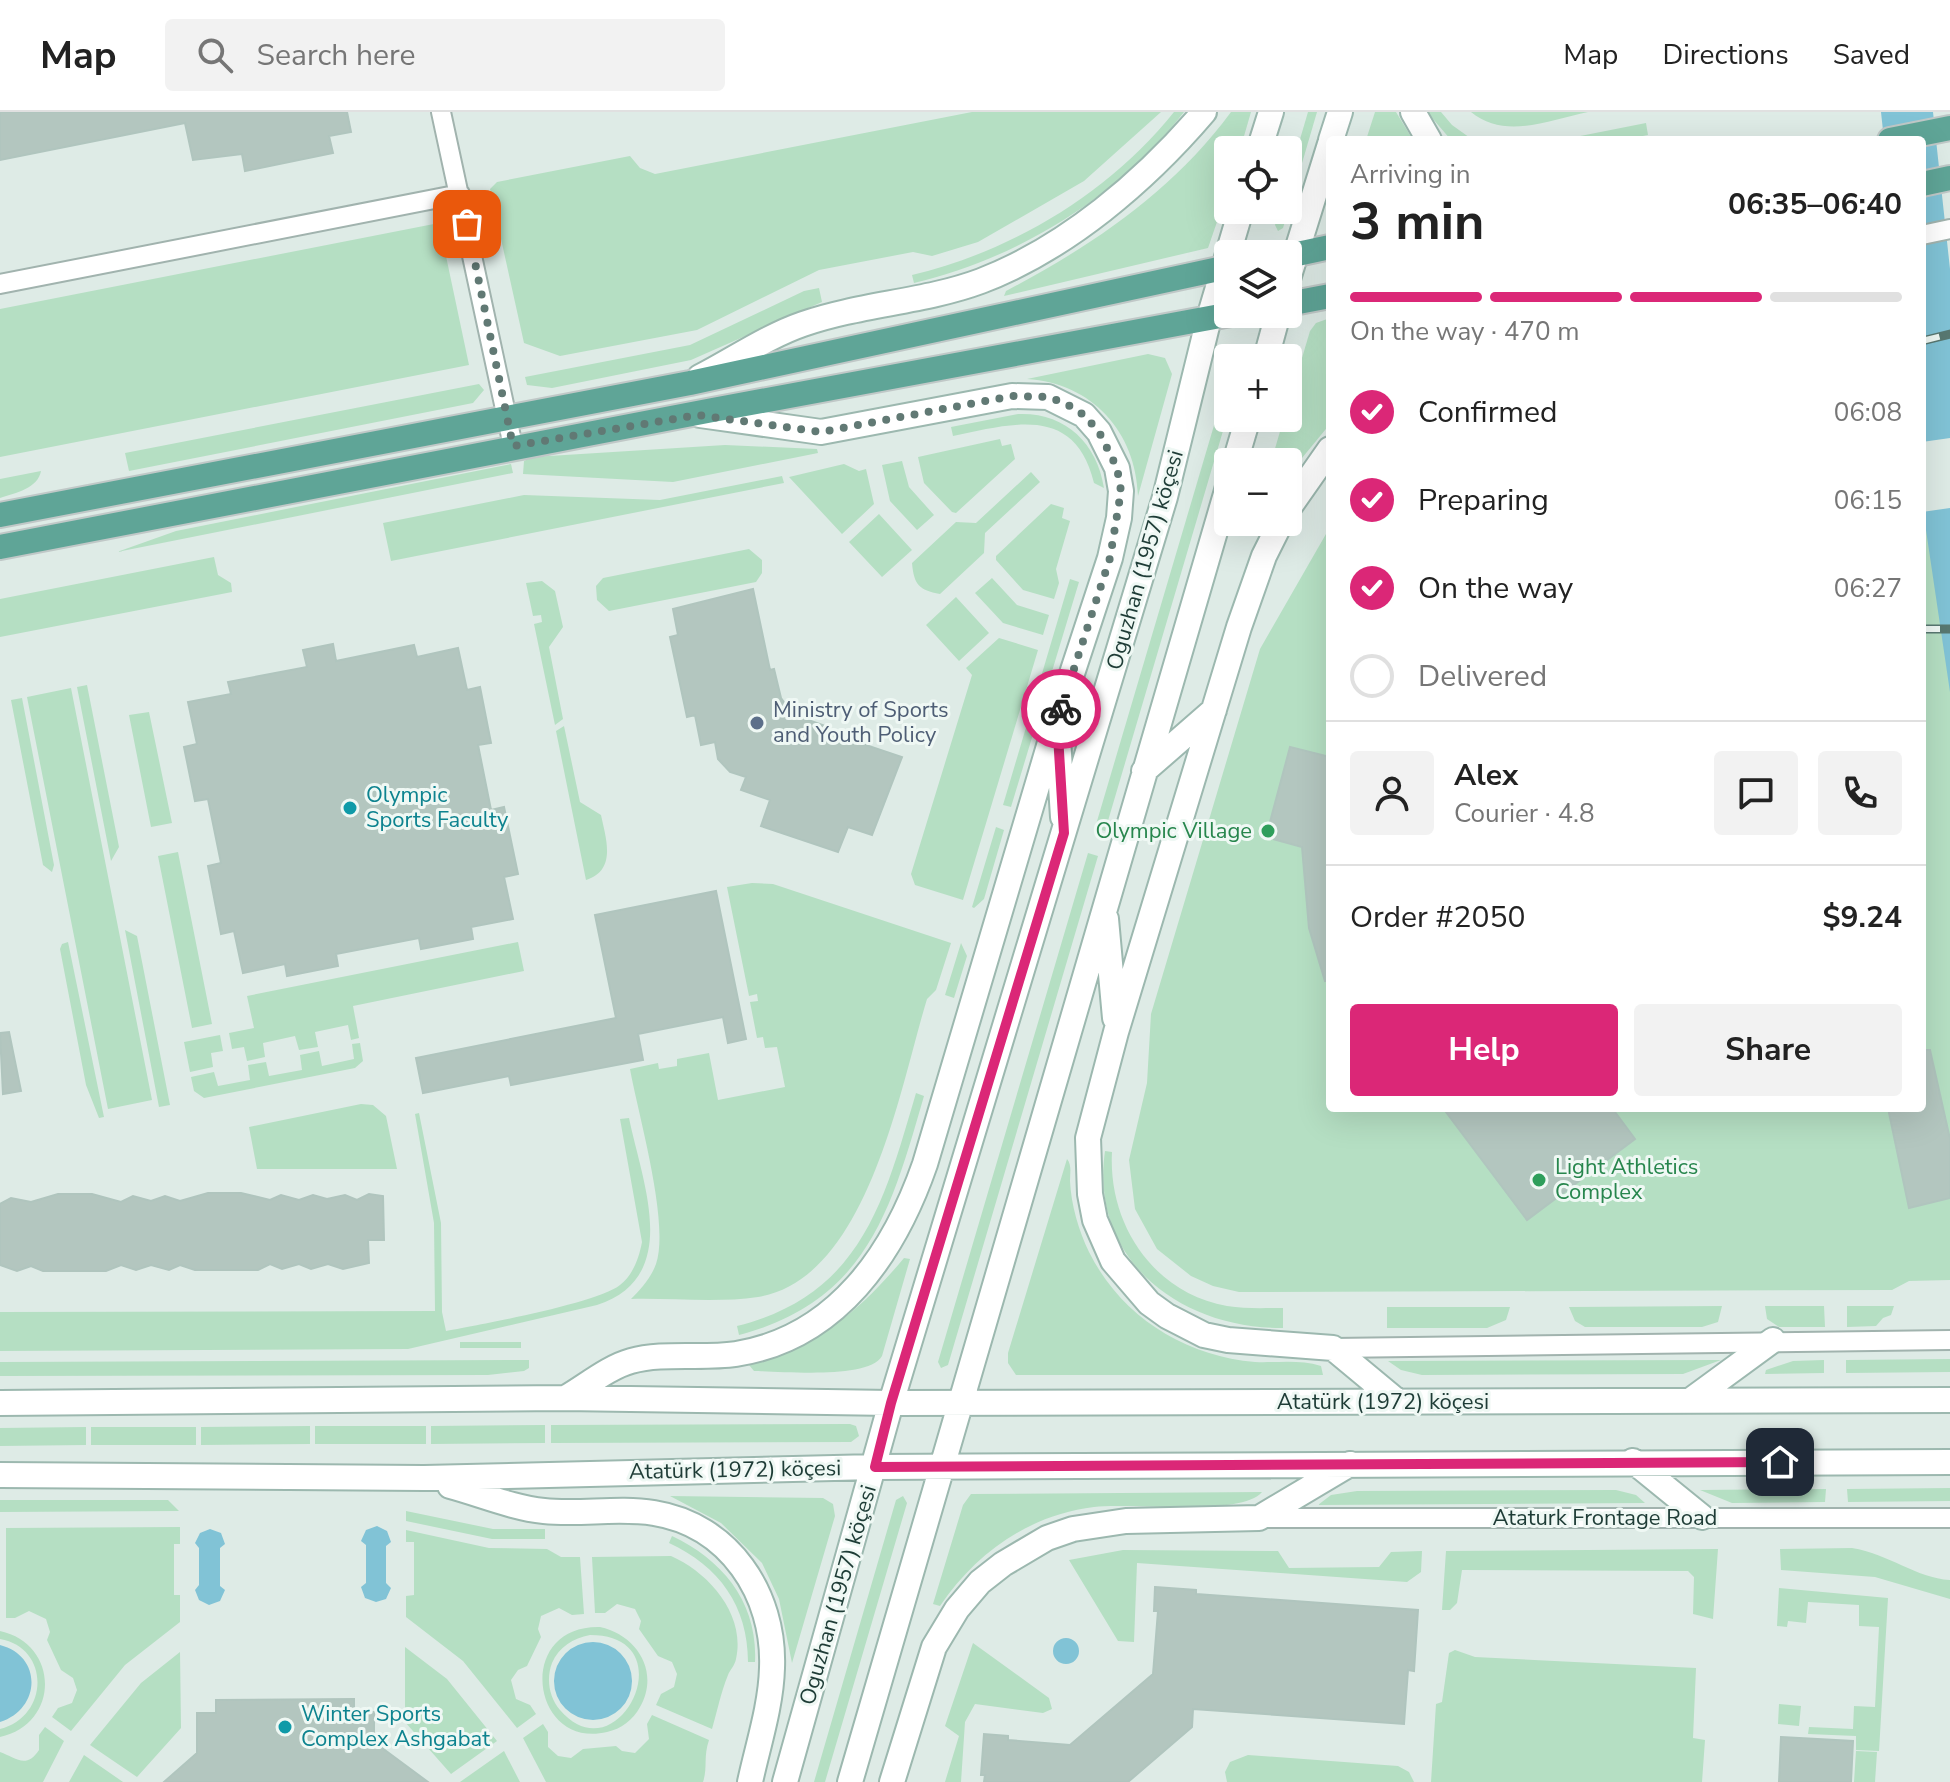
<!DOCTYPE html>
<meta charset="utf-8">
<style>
body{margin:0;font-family:"Nunito Sans",sans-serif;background:#f2f2f2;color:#222;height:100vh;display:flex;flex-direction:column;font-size:30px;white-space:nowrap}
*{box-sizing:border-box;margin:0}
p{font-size:26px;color:#767676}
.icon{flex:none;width:44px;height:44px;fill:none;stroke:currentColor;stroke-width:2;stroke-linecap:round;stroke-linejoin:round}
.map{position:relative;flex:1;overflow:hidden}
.drawer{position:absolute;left:1326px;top:24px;width:600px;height:976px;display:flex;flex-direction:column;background:#fff;border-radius:8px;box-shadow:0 8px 32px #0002}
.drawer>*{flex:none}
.tools{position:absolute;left:1214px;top:24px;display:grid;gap:16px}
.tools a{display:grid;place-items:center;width:88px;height:88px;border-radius:8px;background:#fff;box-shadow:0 8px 32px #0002;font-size:40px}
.pin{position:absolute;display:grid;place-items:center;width:68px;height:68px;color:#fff;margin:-34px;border-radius:16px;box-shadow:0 4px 12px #0006}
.courier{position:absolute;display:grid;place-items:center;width:80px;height:80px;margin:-40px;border:6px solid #db2777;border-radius:50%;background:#fff;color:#222;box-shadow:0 2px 10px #0007}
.overview em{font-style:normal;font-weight:700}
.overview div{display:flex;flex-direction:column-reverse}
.overview{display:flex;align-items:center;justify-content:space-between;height:136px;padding:0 24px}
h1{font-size:52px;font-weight:700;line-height:60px}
.bar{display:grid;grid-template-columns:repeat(4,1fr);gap:12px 8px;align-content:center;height:96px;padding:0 24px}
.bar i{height:10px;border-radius:6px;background:#e0e0e0}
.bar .selected{background:#db2777}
.bar p{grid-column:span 4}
.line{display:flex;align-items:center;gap:20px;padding:0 24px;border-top:2px solid #e0e0e0}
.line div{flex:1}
.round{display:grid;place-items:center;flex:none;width:84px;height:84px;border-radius:8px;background:#f2f2f2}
ol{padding:0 24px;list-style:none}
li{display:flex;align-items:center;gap:24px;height:88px}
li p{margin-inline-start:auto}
li .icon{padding:8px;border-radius:50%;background:#db2777;color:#fff;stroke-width:4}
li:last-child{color:#767676}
li i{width:44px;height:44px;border:4px solid #e0e0e0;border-radius:50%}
.button{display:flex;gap:16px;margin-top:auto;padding:16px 24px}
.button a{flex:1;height:92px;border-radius:8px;background:#db2777;color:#fff;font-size:32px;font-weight:700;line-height:92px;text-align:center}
.button a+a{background:#f2f2f2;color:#222}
header{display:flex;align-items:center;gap:48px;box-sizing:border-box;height:112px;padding:0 40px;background:#fff;border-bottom:2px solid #e0e0e0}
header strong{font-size:38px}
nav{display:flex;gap:44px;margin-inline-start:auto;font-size:28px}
.search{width:560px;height:72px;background:#f2f2f2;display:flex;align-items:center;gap:20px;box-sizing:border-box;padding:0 28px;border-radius:8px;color:#767676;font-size:30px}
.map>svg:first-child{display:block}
</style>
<header>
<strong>Map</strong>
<div class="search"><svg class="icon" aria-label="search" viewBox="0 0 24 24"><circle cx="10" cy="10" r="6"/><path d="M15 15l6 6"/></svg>Search here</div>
<nav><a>Map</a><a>Directions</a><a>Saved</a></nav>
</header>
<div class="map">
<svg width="1950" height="1670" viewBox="0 0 1950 1670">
<rect width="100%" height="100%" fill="#deebe6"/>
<!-- green -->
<path fill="#b5dfc3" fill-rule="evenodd" d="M972 0H1161L1084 69 978 130 932 144 913 140 819 158 697 218 560 244 524 231 490 77 497 70 630 44 640 56 655 62Z
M1174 0H1184C1118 85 1019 146 914 171L912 163C1013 139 1109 81 1174 0Z
M1231 0H1251L1240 38H1228V78L1208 136 1004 184 1006 179C1093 133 1172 80 1231 0Z
M1308 0H1317L1283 116 1278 119 1275 113 1279 98H1288V68Z
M1375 0H1396L1413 28H1366Z
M1427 0H1441L1452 13 1473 28H1451Z
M1471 0H1588C1549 8 1505 28 1471 0Z
M1646 11 1648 23 1622 28H1560Z
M439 111 469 253 0 345V197Z
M1950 171V1168L1909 1169 1892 1178 1239 1180 1213 1174 1191 1164 1157 1137 1135 1097 1129 1048 1147 971 1151 902 1260 537 1330 415V996H1922V177Z
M819 176 822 190 691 248 552 276 527 273 525 265 690 233 804 179Z
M1330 206V312L1288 363V350H1271L1284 306H1288V293L1310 219 1316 211Z
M1148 242 1165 246 1172 262 1138 384C1136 320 1092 271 1027 267Z
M1228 266V302L1105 719 1095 716Z
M479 272 484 278 473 291 129 359 125 341Z
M1018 302C1064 300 1097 330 1104 376L1094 371C1075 292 1012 312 953 324L951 315Z
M1000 327 1002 334 1011 332 1015 347 956 401 952 400 924 371 918 345Z
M725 333 817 337 818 341 673 370 523 362 524 349 533 345Z
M902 349 909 375 934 403 917 418 890 389 882 353Z
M511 352 513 361 117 440 176 419Z
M844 352 859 359 866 357 874 392 842 422 789 365Z
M41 359C38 376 16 381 0 386V367Z
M1031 360 1040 370 985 421 984 441 940 482C919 478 914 473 912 451L956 410 976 411Z
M782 364 784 371 391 449 383 411 524 383 660 388Z
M1051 392 1064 396 1062 406 1070 409 1056 457 1059 471 1054 487 1023 478 996 448V444Z
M879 402 912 438 882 465 849 430Z
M749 437 762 448V461L756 470 609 499 597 488 596 474 603 466Z
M214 445 218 463 231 471 232 480 0 525V487Z
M992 466 1017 493 1049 503 1043 523 1003 511 975 481Z
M1070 467 1079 470 1011 695 1003 693Z
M542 469 555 479 563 515 549 535 563 607 555 613 534 512 542 510 541 503 533 504 526 471Z
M956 485 989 521 959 549 926 513Z
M999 526 1038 538 963 788 915 773 911 762 972 563 966 556Z
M87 573 119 735 111 749 77 575Z
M71 576 152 988 108 997 27 585Z
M22 586 54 753 52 760 43 753 11 588Z
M149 600 172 711 151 715 129 603Z
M564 614 580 690 601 703C606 727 617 758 586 768L556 619Z
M996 715 1004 718 984 787 974 796 972 795Z
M178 740 212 912 192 916 158 744Z
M1088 741 1098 744 948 1253 941 1256 938 1250Z
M752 771 773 772 951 831 936 878 927 887C900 975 868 1167 758 1185 718 1191 672 1186 631 1187 641 1177 651 1166 656 1152 670 1111 638 1002 630 957L658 951 659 957 677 954V947L709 941 718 988 785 975 777 935 765 936 763 925 757 926 750 890 758 889 757 882 749 884 727 775Z
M125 818 137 824 170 993 159 995Z
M68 830 104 1005 99 1006 86 973 60 837 62 832Z
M518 830 524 859 353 894 359 926 351 928 348 913 315 920 318 935 299 938 295 924 263 931 265 945 247 949 244 935 232 937 229 921 254 916 247 884Z
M961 831 967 844 954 886 945 883Z
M220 923 223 939 211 941 213 955 190 960 184 930Z
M360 931 363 949 355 956 204 986 194 979 191 965 214 960 218 974 250 968 248 953 266 950 269 964 302 958 300 943 319 939 322 954 354 947 352 932Z
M916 981 924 984C891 1098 867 1189 739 1223L737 1214C861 1183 884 1090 916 981Z
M361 992 373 993 386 1004 397 1057H257L249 1015Z
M419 1001 441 1111 442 1200 446 1219C479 1213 598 1191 620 1173 633 1163 639 1146 642 1130L620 1007 629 1006C642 1070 683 1165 597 1193L408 1237 0 1239V1200L435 1199 434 1111 415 1002Z
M1105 1039 1112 1040C1108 1112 1153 1181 1227 1194 1245 1197 1264 1196 1283 1196V1216C1182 1217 1089 1149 1105 1039Z
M1067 1047C1072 1053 1070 1061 1070 1069 1071 1093 1079 1119 1089 1140 1121 1204 1184 1244 1255 1250 1277 1251 1299 1247 1321 1254L1323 1263H1016L1008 1251V1241Z
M904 1146 910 1147 882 1244C868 1268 781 1259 754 1259L749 1253C819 1232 858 1201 904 1146Z
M1722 1194 1718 1210 1702 1215H1585L1575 1209 1569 1195Z
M1765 1194H1824L1825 1215H1779L1767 1207Z
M1847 1194H1894L1891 1203 1883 1206 1876 1214 1847 1215Z
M1387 1195H1510L1506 1208 1487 1216H1387Z
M460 1230H521V1236H460Z
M1950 1247V1260L1846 1261V1248Z
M529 1248V1256L524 1259 488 1263 0 1264V1250Z
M1721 1248 1683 1262 1422 1263 1401 1258 1388 1249Z
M1824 1248V1261L1765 1262 1766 1258 1793 1249Z
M850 1312 856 1314 859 1324 851 1330 551 1331V1313Z
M545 1313V1331L431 1332V1314Z
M310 1314V1332L201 1333V1315Z
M315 1314H426V1332H315Z
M86 1315V1333L0 1334V1316Z
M91 1315H196V1333H91Z
M1950 1376V1389L1848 1390 1847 1377Z
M1826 1377 1825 1390 1732 1391 1700 1378Z
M1616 1378 1636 1383 1645 1391 1318 1393 1331 1383 1357 1379Z
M1262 1380C1242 1405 1130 1390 1094 1395 1029 1403 976 1441 940 1494L933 1492 963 1393 971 1382Z
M670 1384 823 1386 833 1392 835 1404 792 1551 779 1487 762 1451 721 1411Z
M903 1384 907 1391 825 1670H814L896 1388Z
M0 1388H168L179 1399 0 1400Z
M406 1399 493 1417H545V1427H492L406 1409Z
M180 1415V1432H174V1483H180V1510L125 1553 71 1619 52 1605 58 1596 72 1591 77 1578 73 1566 61 1558 47 1528 50 1520 46 1507 29 1499 15 1506H6V1416Z
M406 1418 489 1436 547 1437 561 1445H580L584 1502 572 1503 559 1496 541 1504 538 1517 541 1525 527 1554 518 1558 511 1568 516 1587 530 1593 536 1602 517 1616 463 1549 406 1505V1484L414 1483V1430H406Z
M672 1424C723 1448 758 1491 755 1550H748C748 1494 719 1454 669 1431Z
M1852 1436C1889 1442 1916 1466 1950 1468V1487L1875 1465 1781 1458 1780 1437Z
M1718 1437 1713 1507 1693 1502 1694 1465 1688 1459 1462 1458 1457 1491 1450 1498H1442L1446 1439Z
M1123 1438 1278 1439 1289 1456 1379 1455 1391 1440 1422 1439 1421 1460 1407 1470 1137 1451 1134 1530 1118 1529 1069 1448Z
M671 1444C708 1460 746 1502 736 1547 735 1553 730 1558 728 1563 721 1580 717 1600 712 1617L656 1593 661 1582 674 1575 677 1562 672 1550 658 1544 639 1517 641 1509 635 1497 617 1492 605 1501H595L592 1445Z
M1779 1476 1888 1486 1879 1639 1856 1638V1624L1808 1622 1809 1615 1853 1617 1854 1594 1875 1595 1879 1515 1859 1514V1493L1808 1490 1806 1511 1788 1509 1787 1515 1777 1514Z
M600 1515C637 1523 660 1560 640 1595 633 1608 621 1617 607 1620 531 1638 514 1513 600 1515ZM590 1523C688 1523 618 1666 560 1598 549 1585 546 1567 552 1551 559 1535 573 1526 590 1523Z
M0 1519C60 1532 60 1612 0 1625V1617C49 1605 51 1536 0 1527Z
M973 1531 1049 1586 1052 1597 1043 1601 975 1592 965 1610 961 1670H945L959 1624 945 1614Z
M405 1535 447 1567 497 1629 451 1662 405 1610Z
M1455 1538 1475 1545 1696 1556 1693 1626 1705 1628 1702 1670H1431L1436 1592 1442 1590 1449 1541Z
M180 1540 181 1616 137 1665 90 1633 141 1571Z
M1779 1592 1801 1594 1799 1614 1778 1612Z
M652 1603 709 1628C703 1646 708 1655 703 1670H546L523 1626 543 1612 548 1620V1635L558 1644 571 1646 583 1637 616 1634 622 1639 635 1641 649 1627 647 1612Z
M45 1615 64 1629 43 1670H0V1640C15 1645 26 1658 39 1638V1623Z
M504 1639 520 1670H460Z
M1856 1639 1877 1640 1875 1670H1854Z
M84 1643 123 1670H69Z
M1248 1643 1398 1654 1409 1660 1414 1670H1227L1225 1660 1230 1650Z"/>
<!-- water -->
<path fill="#81c3d6" d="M1881 0H1933L1950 157V580L1922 391V28H1884Z
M377 1414 387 1419 391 1430 386 1434V1471L391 1476 386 1487 376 1490 365 1486 361 1475 366 1471V1433L361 1429 366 1418Z
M210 1417 221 1421 225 1432 220 1436V1474L225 1478 220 1489 209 1493 199 1488 195 1478 199 1473V1436L195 1431 200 1421Z
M1053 1539a13 13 0 1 1 26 0a13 13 0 1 1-26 0Z
M554 1569a39 39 0 1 1 78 0a39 39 0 1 1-78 0Z
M0 1533C43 1544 41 1597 0 1610Z"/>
<!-- pier -->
<path fill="#deebe6" d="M1950 326V396L1922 400V330Z"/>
<!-- building -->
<path fill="#b3c6bf" stroke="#b0c5be" stroke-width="2" d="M0 0H347L351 20 329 24 333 41 245 59 242 42 193 48 185 11 0 48Z
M753 477 770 558 774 557 781 586 788 596 797 604 825 614 824 619 902 645 872 723 848 715 838 740 761 714 770 688 741 678 746 665 730 660 718 647 715 630 701 633 695 603 687 605 670 525 678 523 673 497Z
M333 532 336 549 414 533 417 545 458 536 467 578 480 575 491 631 478 633 491 698 504 695 518 762 504 765 513 807 471 815 473 827 421 837 419 826 336 842 338 854 287 864 285 852 243 861 234 819 221 822 208 754 221 751 208 687 195 689 184 635 197 632 188 590 231 582 228 570 307 555 303 538Z
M1290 635 1330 645V868L1325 869 1309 816 1302 735 1266 725Z
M716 779 746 927 728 931 723 905 638 922 643 948 511 973 509 964 423 981 416 946 616 906 595 803Z
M9 920 21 979 3 982 0 921Z
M1922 938H1930L1950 1027V1086L1909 1096 1888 996H1922Z
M1443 996H1612L1635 1027 1527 1108Z
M208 1081H241L270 1088 281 1083 299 1088 313 1083 327 1087 345 1083 357 1088 369 1082 383 1084 384 1128H368L369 1151 343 1157 328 1152 311 1157 299 1152 282 1157 270 1152 258 1158H195L180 1153 169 1158 151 1153 136 1158 121 1153 106 1159H43L31 1154 17 1159 0 1153V1092L11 1086 31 1090 58 1082H92L121 1090 133 1084 151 1089 165 1084 180 1089Z
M1155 1475 1196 1478V1482L1418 1498 1414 1559 1408 1558 1404 1612 1193 1597 1192 1615 1128 1670H984L985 1663H981L984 1622 1008 1624V1628L1070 1633 1153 1562 1158 1499H1154Z
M354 1587V1600H374V1630L428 1670H164L197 1641V1601H216V1588Z
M1781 1625 1853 1629 1851 1670H1779Z"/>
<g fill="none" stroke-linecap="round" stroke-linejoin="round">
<defs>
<path id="minor" d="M441 0 513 334
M1922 123 1950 117
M0 172 460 82
M1333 1236 1950 1228
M1259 1406H1950"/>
<path id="secondary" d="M1413 0 1429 28
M1331 28 1340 0
M1259 38 1271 0
M1288 167 1330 32
M1266 246 1278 202
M700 265C733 248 768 224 803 212 860 192 925 190 981 169 1067 136 1145 69 1204 0
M1235 350 1248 306
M1288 397 1330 337
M1281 410 1264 444 1239 515 1116 920 1088 1026 1090 1082 1095 1108 1113 1149 1149 1191 1167 1204 1204 1223 1228 1228 1333 1236 1398 1290
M1058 626 1063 705
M1144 659 1214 598
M1106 807 1115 906
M567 1285C586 1274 609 1255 631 1249 663 1240 702 1247 736 1242 837 1226 894 1141 925 1052L1057 607 1110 446 1119 406 1121 379 1117 356 1099 320 1084 303 1048 285 1012 284 821 320 700 303
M1691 1288 1773 1228
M0 1291 564 1286 891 1291 1950 1288
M1633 1349 1702 1405
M0 1363 424 1366 875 1355 1950 1350
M450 1374C480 1382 513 1396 544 1399 580 1403 618 1395 654 1401 729 1413 775 1482 772 1556 771 1594 758 1633 750 1670
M785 1670 891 1291 1165 385 1209 206 1241 98
M850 1670 1228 375
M892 1670 934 1535 957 1497 980 1470 1003 1452 1047 1426 1073 1417 1126 1409 1259 1406 1350 1352"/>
<path id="primary" d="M1890 28 1950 16
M1922 72 1950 66
M1288 144 1330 135
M1288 192 1330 184
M0 403 690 271 1228 155
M0 435C410 356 820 276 1231 202"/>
</defs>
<!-- minor casing -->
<use href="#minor" stroke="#a1b3ae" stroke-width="22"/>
<!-- secondary casing -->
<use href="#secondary" stroke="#9cb8af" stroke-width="28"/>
<!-- primary casing -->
<use href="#primary" stroke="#c0c8c7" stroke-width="28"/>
<!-- minor -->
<use href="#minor" stroke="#fff" stroke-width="18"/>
<!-- secondary -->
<use href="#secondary" stroke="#fff" stroke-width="24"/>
<!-- primary -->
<use href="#primary" stroke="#5fa597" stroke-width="24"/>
<defs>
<path id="rail" d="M1922 229 1950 222
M1922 517H1950"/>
</defs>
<!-- rail casing -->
<use href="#rail" stroke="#587871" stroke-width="9"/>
<!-- rail -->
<use href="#rail" stroke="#eff8f4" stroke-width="6" stroke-dasharray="18" stroke-linecap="butt"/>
</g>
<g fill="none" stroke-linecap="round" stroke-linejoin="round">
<!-- done -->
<path stroke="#617974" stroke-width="8" stroke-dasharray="0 14.4" d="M467 112 513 334 698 303 821 320 1012 284 1048 285 1065 291 1084 303 1099 320 1117 356 1121 379 1110 446 1061 597"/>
<!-- route -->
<path stroke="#db2777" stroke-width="10" d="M1061 597 1057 607 1064 721 891 1291 875 1355 1780 1350"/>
</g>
<!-- markers -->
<circle fill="#5c6f8a" stroke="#eff8f4" stroke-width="3" cx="757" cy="611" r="8"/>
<g fill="#0f9aa8" stroke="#eff8f4" stroke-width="3">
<circle cx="350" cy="696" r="8"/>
<circle cx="285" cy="1615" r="8"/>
</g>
<g fill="#2e9e5b" stroke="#eff8f4" stroke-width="3">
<circle cx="1268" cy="719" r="8"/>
<circle cx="1539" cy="1068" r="8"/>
</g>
<g text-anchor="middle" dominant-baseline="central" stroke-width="6" stroke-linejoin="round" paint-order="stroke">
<!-- street labels -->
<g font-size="22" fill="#1e3c36" stroke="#eff8f4">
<text transform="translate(1145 448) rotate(-74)">Oguzhan (1957) köçesi</text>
<text x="1383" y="1290">Atatürk (1972) köçesi</text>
<text transform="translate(735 1358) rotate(-1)">Atatürk (1972) köçesi</text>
<text x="1605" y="1406">Ataturk Frontage Road</text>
<text transform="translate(838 1483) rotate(-74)">Oguzhan (1957) köçesi</text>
</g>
<!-- service labels -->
<g font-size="22" fill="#4e5e75" stroke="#eff8f4" text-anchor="start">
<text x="773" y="598">Ministry of Sports<tspan x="773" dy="25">and Youth Policy</tspan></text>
</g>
<!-- culture labels -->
<g font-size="22" fill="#0d838f" stroke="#eff8f4" text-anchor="start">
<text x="366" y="683">Olympic<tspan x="366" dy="25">Sports Faculty</tspan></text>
<text x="301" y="1602">Winter Sports<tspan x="301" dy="25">Complex Ashgabat</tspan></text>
</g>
<!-- leisure labels -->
<g font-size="22" fill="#27864d" stroke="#eff8f4" text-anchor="end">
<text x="1252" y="719">Olympic Village</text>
<text x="1555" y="1055" text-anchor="start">Light Athletics<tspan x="1555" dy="25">Complex</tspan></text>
</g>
</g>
</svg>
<div class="tools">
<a><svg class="icon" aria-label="locate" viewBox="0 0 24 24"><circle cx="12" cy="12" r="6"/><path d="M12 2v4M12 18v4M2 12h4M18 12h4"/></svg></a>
<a><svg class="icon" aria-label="layers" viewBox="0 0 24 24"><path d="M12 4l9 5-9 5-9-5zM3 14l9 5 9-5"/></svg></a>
<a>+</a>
<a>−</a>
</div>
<div class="pin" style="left:467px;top:112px;background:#ea580c"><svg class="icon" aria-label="bag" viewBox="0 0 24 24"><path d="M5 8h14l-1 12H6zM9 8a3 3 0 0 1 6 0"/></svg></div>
<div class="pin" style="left:1780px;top:1350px;background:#1f2937"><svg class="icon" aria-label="home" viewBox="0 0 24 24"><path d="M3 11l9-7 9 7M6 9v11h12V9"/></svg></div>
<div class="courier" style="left:1061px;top:597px"><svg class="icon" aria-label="bike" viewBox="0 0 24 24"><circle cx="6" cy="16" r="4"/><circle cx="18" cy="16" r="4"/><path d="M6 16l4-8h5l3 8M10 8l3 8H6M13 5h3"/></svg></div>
<section class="drawer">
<div class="overview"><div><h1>3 min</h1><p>Arriving in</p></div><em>06:35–06:40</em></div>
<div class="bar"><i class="selected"></i><i class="selected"></i><i class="selected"></i><i></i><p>On the way · 470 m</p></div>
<ol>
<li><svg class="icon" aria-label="check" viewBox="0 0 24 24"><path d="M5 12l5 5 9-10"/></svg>Confirmed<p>06:08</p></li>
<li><svg class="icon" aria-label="check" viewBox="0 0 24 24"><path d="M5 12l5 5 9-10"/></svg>Preparing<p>06:15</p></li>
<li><svg class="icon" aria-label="check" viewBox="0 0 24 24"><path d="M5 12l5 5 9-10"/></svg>On the way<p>06:27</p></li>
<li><i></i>Delivered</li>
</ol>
<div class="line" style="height:144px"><a class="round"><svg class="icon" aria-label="person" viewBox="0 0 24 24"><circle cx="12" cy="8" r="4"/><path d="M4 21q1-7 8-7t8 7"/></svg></a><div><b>Alex</b><p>Courier · 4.8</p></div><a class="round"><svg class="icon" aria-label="chat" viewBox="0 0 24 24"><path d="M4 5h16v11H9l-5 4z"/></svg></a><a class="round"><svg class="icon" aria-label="phone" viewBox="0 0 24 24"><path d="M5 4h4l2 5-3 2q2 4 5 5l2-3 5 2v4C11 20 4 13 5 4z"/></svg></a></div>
<div class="line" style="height:104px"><div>Order #2050</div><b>$9.24</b></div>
<div class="button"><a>Help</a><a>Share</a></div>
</section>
</div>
